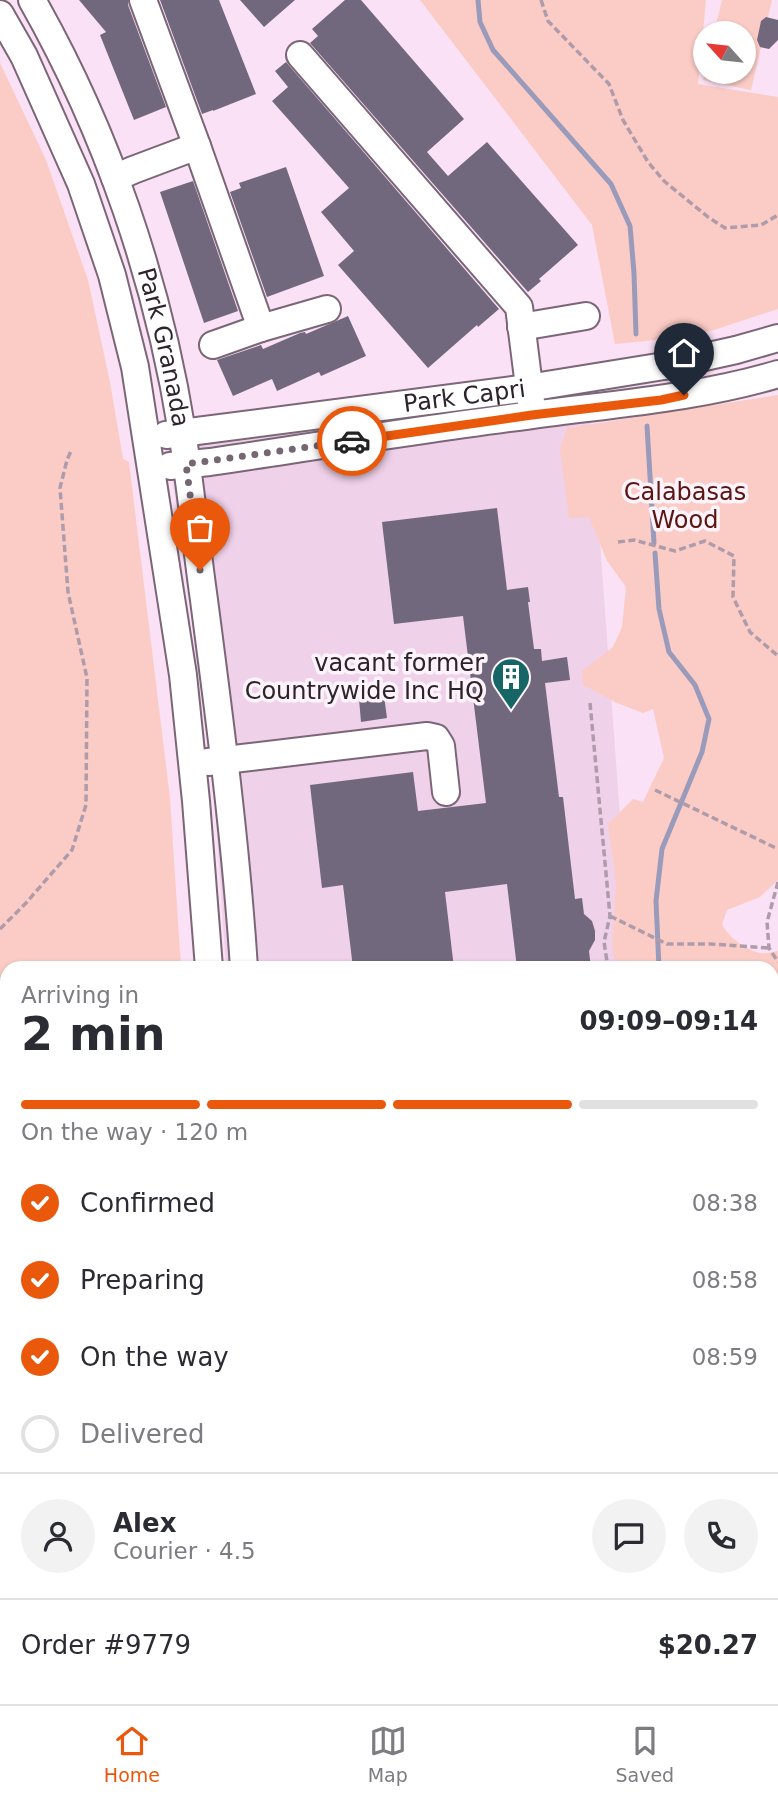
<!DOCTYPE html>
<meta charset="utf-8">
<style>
body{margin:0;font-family:"DejaVu Sans",sans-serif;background:#f2f2f3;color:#2b2b33;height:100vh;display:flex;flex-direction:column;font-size:26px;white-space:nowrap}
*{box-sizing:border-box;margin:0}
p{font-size:23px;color:#7c7c81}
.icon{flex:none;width:38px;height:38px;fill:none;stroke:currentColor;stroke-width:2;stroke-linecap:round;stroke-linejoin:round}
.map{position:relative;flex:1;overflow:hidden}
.details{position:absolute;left:0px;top:961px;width:779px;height:744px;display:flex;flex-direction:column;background:#fff;border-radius:21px 21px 0 0;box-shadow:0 2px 5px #0004}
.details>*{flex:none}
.needle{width:46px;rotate:297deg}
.buttons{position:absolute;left:693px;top:21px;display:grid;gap:14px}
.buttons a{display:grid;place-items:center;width:63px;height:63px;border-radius:50%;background:#fff;box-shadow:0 2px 5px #0004;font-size:35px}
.pin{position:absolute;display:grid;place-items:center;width:60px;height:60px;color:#fff;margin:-72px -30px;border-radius:50% 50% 50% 0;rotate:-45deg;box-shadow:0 0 7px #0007}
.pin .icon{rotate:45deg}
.courier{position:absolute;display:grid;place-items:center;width:70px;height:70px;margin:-35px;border:5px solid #ea580c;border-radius:50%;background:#fff;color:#222;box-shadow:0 2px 9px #0007}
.headline em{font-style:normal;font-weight:600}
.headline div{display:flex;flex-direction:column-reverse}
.headline{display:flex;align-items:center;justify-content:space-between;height:119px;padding:0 21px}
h1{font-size:46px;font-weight:600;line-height:52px}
.bar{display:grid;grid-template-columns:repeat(4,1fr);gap:10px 7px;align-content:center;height:84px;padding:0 21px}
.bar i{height:9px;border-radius:5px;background:#e1e1e2}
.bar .on{background:#ea580c}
.bar p{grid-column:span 4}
.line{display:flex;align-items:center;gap:18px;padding:0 21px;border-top:2px solid #e1e1e2}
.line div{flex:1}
.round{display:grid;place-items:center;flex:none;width:74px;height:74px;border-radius:37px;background:#f2f2f3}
ol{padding:0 21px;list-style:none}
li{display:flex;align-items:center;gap:21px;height:77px}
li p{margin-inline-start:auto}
li .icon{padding:7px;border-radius:50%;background:#ea580c;color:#fff;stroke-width:4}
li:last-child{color:#7c7c81}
li i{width:38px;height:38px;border:4px solid #e1e1e2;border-radius:50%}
.tabs{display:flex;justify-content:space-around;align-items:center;height:98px;border-top:2px solid #e1e1e2;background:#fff;font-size:19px;color:#7c7c81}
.tabs a{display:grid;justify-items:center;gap:4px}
.tabs .on{color:#ea580c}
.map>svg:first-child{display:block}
</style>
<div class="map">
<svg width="778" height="1704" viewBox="0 0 778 1704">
<rect width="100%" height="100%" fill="#fae1f5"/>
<!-- built -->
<path fill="#f0d1ea" d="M589 391 631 968H226L208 705 167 447Z"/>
<!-- green -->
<path fill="#fbccc5" d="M420 0H706L698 84 778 97V309L714 330 675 338 615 344 592 225Z
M722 0H772L751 90 703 80 705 72H744V33H714Z
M0 63 46 160 88 280 110 382 123 459 129 462 170 798 181 968H7V1307L0 1309Z
M778 395V880L760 897 727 910 722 924C728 937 746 950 760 953 765 954 773 952 778 951V1367L772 1363V968H616L612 945 616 883 608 824 633 799 643 802 664 758 653 709 643 713 617 703 583 685 582 671 613 647 622 627 626 587 607 561 589 517 569 518 560 449 567 428Z
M7 1397V1520L0 1532V1400Z
M772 1471 778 1475V1704H637L635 1698H772Z"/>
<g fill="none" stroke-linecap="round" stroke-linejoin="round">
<!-- stream -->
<path stroke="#9a9bba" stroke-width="5" d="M478 0 480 22 493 50 611 184 630 226 634 273 636 334
M647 426 654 543
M655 553 659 609 669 652 695 685 709 719 702 752 662 849 656 901 659 968
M772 1273 778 1282"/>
</g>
<!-- building -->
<path fill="#72687e" d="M79 0H128V5L166 107 134 120 100 35 106 32Z
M160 0H219L256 94 213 111V110L202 114Z
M240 0H295L264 27Z
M345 0H361L464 119 427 152 448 176 487 142 578 245 539 279 541 281 528 292 310 43 318 36 312 29Z
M766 17 778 20V40L769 49 760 47 757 40 761 21Z
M286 62 499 309 478 327 477 325 428 368 338 265 354 251 321 212 349 188 272 101 288 87 275 71Z
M286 167 324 276 267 297 230 192 241 188 239 183Z
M193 181 238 311 204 323 160 192Z
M348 316 366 356 321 376 319 372 277 391 272 379 233 396 217 360 261 345 263 349 300 333 305 332 306 334Z
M497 508 507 590 528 587 530 602H528L534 649H541L542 661 567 657 570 680 545 683 559 797H563L575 899 582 898 584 914 592 921 595 931V940L589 951 591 968H517L507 884 445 892 454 968H353L343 885 322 888 310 785 413 772 418 811 486 803 463 616 394 624 382 522Z
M384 696 387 718 361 722 359 699Z"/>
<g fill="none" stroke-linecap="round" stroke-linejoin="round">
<defs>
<g id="minor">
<path id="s1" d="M32 0C107 132 158 281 182 432 191 488 196 544 204 600 220 722 236 844 244 968"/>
<path d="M143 0 197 146 261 328"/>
<path d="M0 14 24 56 81 184 112 275 135 367 183 675 196 801 209 968"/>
<path d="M300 55 519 307 531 402"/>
<path d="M115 178 133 170 197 146"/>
<path d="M521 327 586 316"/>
<path d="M213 345 261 328 327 309"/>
<path id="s2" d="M166 435 528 388 664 366 736 350 778 338"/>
<path d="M170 466 210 462C317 446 424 429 532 415 614 404 698 398 778 374"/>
<path d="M208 762 427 736 436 738 441 746 446 792"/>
<path d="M0 1340 7 1338"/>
<path d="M0 1379 7 1376"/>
<path d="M772 1397 778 1400"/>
<path d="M772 1440 778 1443"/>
<path d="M0 1671 7 1678"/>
<path d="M26 1698 33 1704"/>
<path d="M466 1698 471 1704"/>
</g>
</defs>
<!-- minor casing -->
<use href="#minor" stroke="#7b6677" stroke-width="30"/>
<!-- path -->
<path stroke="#af9cab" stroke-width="3.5" stroke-dasharray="7 3.5" stroke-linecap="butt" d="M541 0 548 21 609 84 623 120 648 162 664 181 708 217 725 228 761 225 778 215
M618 542 634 540 675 551 705 541 734 556 733 597 750 632 778 656
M590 703 610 916 604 942 608 968
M655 790 778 849
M778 882 767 922 769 948 778 962
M610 916 667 944H710L769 948
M0 929 26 903 72 850 86 805 87 678 68 592 60 488 67 460 71 451
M0 982H7
M772 1005 778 983
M772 1056 778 1085
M772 1302 778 1306"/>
<!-- minor -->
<use href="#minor" stroke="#fff" stroke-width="26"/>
</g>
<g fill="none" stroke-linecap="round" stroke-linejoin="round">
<!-- done -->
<path stroke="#756672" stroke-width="7" stroke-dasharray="0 12.6" d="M200 570 186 464 352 441"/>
<!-- route -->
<path stroke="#ea580c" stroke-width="9" d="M352 441 532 415 661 400 684 395"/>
</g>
<!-- icons -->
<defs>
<symbol id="building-pin" viewBox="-11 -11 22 30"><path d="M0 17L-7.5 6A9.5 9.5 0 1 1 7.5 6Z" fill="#176667" stroke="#fdf3fb"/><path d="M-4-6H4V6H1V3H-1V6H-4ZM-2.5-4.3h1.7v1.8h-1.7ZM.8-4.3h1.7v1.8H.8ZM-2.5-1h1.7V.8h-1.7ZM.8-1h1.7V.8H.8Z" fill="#fff"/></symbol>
</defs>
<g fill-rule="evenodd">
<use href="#building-pin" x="489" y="655" width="44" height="60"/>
</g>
<g text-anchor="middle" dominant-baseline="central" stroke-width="7" stroke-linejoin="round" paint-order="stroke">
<!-- street labels -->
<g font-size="24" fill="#2d242b" stroke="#fdf3fb">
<text stroke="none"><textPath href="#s1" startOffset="373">Park Granada</textPath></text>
<text stroke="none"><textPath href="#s2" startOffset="301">Park Capri</textPath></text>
</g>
<!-- park labels -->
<g font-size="24" fill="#5a1511" stroke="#fdf3fb">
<text x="685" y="492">Calabasas<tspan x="685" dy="28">Wood</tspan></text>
</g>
<!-- poi labels -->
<g font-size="24" fill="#2d242b" stroke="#fdf3fb" text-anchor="end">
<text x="484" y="663">vacant former<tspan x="484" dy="28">Countrywide Inc HQ</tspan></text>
</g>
</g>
</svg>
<div class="buttons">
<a><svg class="needle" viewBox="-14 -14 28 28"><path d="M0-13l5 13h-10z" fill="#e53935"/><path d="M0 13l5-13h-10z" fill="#7c7c81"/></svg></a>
</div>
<div class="pin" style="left:200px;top:570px;background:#ea580c"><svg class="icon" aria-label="bag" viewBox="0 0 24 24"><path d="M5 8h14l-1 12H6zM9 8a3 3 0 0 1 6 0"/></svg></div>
<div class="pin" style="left:684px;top:395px;background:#1f2937"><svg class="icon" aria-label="home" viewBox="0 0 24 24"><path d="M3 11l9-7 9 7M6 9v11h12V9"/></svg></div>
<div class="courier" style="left:352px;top:441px"><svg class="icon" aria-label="car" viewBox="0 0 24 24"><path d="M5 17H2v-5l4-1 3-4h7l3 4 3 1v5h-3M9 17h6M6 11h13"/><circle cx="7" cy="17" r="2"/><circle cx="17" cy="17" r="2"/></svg></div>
<section class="details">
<div class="headline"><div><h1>2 min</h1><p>Arriving in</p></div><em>09:09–09:14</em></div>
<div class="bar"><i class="on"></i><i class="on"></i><i class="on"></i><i></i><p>On the way · 120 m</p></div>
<ol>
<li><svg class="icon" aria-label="check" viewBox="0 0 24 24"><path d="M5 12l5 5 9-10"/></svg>Confirmed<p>08:38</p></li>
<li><svg class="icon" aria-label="check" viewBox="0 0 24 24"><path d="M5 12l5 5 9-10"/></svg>Preparing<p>08:58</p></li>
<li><svg class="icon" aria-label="check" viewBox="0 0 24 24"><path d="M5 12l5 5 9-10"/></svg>On the way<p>08:59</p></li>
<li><i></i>Delivered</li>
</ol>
<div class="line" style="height:126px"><a class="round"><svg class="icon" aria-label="person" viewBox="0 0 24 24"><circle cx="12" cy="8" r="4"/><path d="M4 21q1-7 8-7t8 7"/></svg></a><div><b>Alex</b><p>Courier · 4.5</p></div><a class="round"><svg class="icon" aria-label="chat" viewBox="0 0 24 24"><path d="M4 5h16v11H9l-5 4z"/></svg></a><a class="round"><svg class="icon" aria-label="phone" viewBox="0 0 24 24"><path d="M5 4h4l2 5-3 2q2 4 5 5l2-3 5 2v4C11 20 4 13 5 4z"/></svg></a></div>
<div class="line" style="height:91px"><div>Order #9779</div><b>$20.27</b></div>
</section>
</div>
<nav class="tabs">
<a class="on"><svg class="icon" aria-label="home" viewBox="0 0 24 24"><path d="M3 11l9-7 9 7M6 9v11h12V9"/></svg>Home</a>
<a><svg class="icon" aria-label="map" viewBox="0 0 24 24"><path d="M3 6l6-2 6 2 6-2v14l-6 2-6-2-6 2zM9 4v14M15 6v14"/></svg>Map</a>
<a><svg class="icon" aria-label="saved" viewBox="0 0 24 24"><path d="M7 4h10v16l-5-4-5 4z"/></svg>Saved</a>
</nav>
